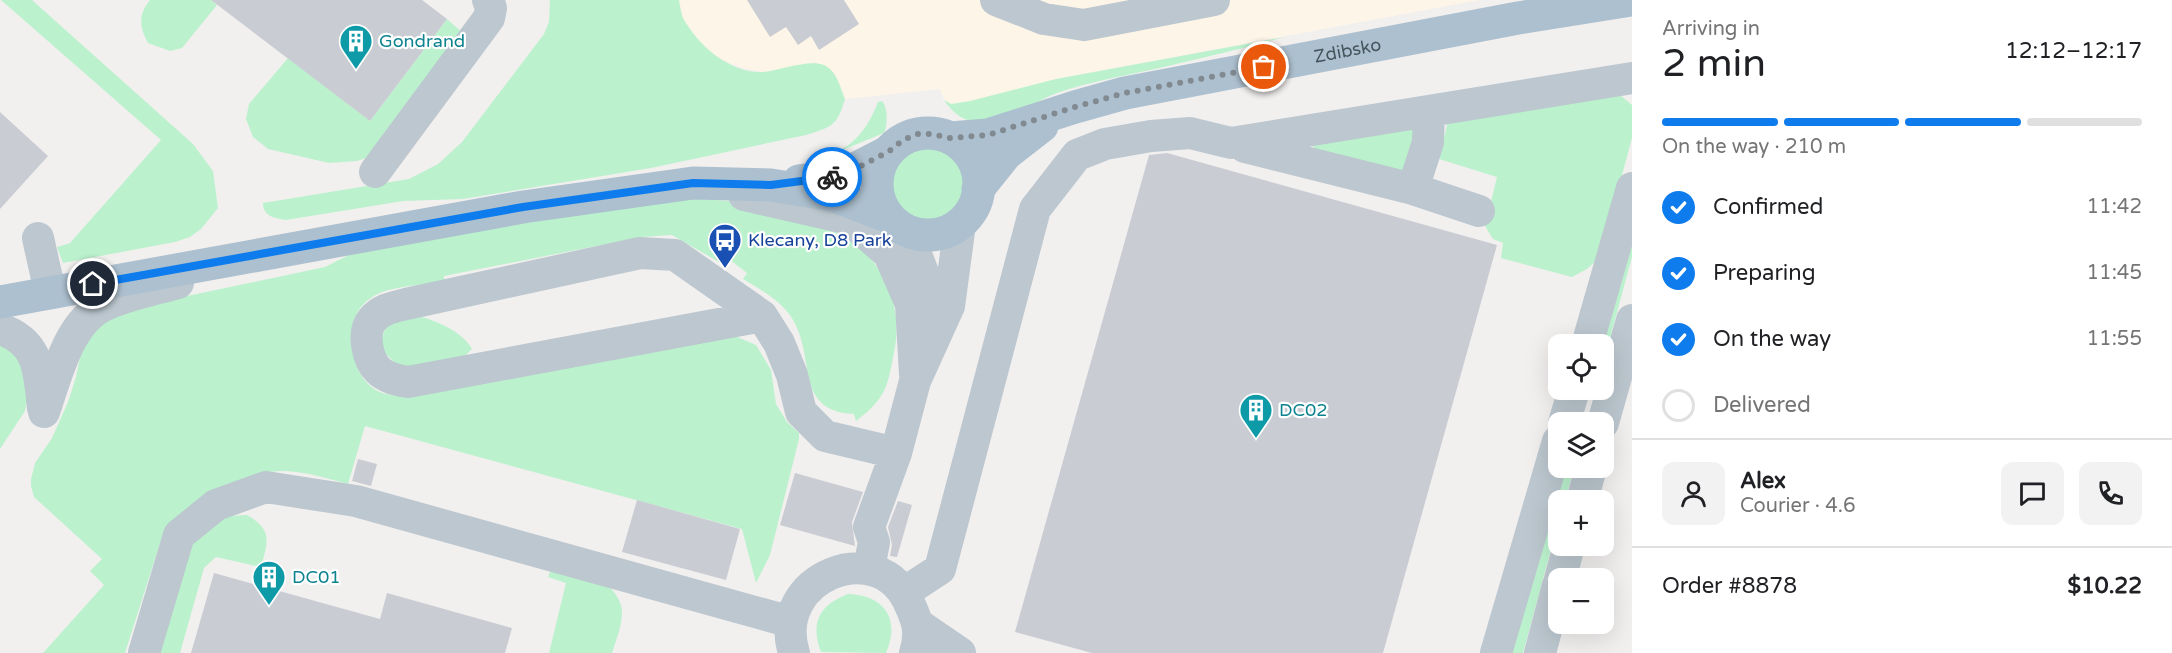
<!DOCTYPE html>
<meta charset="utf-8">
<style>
body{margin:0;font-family:"Varela Round",sans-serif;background:#f2f2f2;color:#202124;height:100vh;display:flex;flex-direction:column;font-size:22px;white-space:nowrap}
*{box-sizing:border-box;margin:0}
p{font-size:20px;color:#757577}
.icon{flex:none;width:33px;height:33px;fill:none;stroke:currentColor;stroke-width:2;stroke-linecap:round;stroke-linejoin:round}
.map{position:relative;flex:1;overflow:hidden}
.panel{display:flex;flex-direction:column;background:#fff;width:540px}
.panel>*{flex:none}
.buttons{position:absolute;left:1548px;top:334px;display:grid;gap:12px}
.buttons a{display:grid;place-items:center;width:66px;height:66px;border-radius:12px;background:#fff;box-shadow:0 6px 24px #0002;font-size:30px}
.pin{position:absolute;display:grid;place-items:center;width:51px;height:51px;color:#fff;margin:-26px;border:3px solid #fff;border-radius:50%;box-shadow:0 2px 6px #0007}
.courier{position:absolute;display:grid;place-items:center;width:60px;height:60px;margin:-30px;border:4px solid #0e7cec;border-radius:50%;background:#fff;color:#222;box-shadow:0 2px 8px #0007}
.summary em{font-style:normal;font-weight:600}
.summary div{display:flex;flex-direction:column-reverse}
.summary{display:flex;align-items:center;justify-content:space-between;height:102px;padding:0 30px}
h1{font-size:39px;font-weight:600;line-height:45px}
.bar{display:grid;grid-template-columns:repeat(4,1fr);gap:9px 6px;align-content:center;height:72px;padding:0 30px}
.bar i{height:8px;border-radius:4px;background:#e0e0e0}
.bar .current{background:#0e7cec}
.bar p{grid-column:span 4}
.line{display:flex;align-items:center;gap:15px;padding:0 30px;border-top:2px solid #e0e0e0}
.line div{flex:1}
.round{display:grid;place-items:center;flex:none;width:63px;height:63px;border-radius:12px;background:#f2f2f2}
ol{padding:0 30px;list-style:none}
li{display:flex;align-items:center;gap:18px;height:66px}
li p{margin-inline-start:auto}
li .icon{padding:6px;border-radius:50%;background:#0e7cec;color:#fff;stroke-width:4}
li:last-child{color:#757577}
li i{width:33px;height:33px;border:3px solid #e0e0e0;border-radius:50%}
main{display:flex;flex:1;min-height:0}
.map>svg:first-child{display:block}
</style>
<main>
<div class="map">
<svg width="1632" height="653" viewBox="0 0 1632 653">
<rect width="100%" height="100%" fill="#f2efef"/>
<!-- commercial -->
<path fill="#fdf5e7" d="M679 0H1479L1056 79 952 106 944 100 940 89 845 99 834 73 816 63 762 72 739 67 718 58 700 42 682 17Z"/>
<!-- green -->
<path fill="#bbf2cd" d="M1 0H32L193 144 213 171 218 208 201 229 190 237 175 242 63 263 57 247 70 243 161 140Z
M150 0H211L217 5 182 48 170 51 148 43C139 26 138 15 150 0Z
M550 0H679C680 6 681 13 683 18 698 46 731 74 764 72 781 70 809 59 824 65 837 71 840 87 845 99 837 126 832 127 806 135L651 168 463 199 403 201 286 220C275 218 263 217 263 203L409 179 438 164 462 142 544 34 549 22Z
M447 19 464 34 366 158 357 161 329 163 268 149 253 137 246 119 249 104 288 58 370 121Z
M1284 37C1242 49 1199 59 1155 69 1123 76 1089 82 1057 93 1035 101 1005 123 981 122 963 122 953 113 944 100L951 104 970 101 1056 79Z
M1620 95 1632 105V138L1600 257 1587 269 1572 277 1501 258 1503 243 1493 239 1485 226 1497 177 1439 159 1448 121Z
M882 101C888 108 888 124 884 133L835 153C858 142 869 125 878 102Z
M1414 129 1418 135 1405 175 1317 151 1312 145Z
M890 184a38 38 0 1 1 76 0a38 38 0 1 1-76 0Z
M691 198C709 200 728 200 746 203 770 208 793 217 816 225 824 228 834 231 842 235 881 257 903 303 895 347 888 384 888 397 856 421L854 414C794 411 816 359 793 320 782 301 761 290 743 279L747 273 729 259 724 265 672 235 642 237 444 276V281C425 285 386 286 371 298 361 304 353 317 352 329 349 347 356 377 373 388 379 393 387 394 395 396L735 336 756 345 771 370 776 404 787 422 799 433V439L770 555 756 583 742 529 365 426 348 484C326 478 304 471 280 471 241 472 177 504 161 540L125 653H43L104 585 90 571 102 559 34 497 31 486V479L35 463 52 438 68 402 76 377 81 352 87 339 105 321 154 303 325 267 365 247Z
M1632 218V257L1604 360V345H1597Z
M418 316C437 321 462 331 472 349L464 357 409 369 396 364 384 352 382 345V336L387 325Z
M0 341 14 351 30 386 25 411 0 449Z
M1563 468H1574L1565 501H1558V523L1523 653H1512Z
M247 515C273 530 268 541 261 567L216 557 204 568 180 653H157L186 546 227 516Z
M551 569C564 572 595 578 605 584 614 589 622 602 622 612 622 626 616 640 612 653H549L566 583 548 577Z
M848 594C884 595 901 619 886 653L821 652C810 623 819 605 848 594Z"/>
<!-- building -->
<path fill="#c9ccd2" d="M211 0H422L447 19 370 121Z
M747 0H844L859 24 819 50 811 36 798 45 786 27 770 37Z
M0 112 48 156 0 209Z
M1167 153 1497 245 1383 653H1092L1015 632 1149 155Z
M358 459 377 464 371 486 352 481Z
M795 473 863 492 852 522 855 546 780 525Z
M637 500 740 529 726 580 622 552Z
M898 501 912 505 897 557 890 556 892 545 888 527Z
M214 573 380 619 387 593 512 628 505 653H191Z"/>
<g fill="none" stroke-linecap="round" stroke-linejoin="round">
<!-- minor -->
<path stroke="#bcc7cf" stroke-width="32" d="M996 0 1044 19 1084 25 1214 0
M1245 147 1413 189 1479 211
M375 172 489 18 491 8 488 0
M1413 189 1428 142 1429 111
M744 195 849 219 889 254 911 304 915 374
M907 231 927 283 928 330
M38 238 50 292
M762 316 408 382C397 380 386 378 378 370 367 359 362 332 372 320 381 309 394 307 406 304L640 253 675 255 762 316 779 343 792 375 801 412 825 436 896 453
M0 329C40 342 39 372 43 408
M1587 345 1632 188
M44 412C56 378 68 323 103 306 126 295 153 290 178 283
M1564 423 1574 390
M1603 423 1632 320
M1582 501 1591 468
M869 569 874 542 869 527 896 453 915 381 949 306 960 224
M1560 579 1569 546
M905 592 940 569 1035 209 1077 155 1105 144 1151 136 1190 133 1231 143 1632 78
M919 625 960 653
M144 653 179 535 216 505 266 487 356 501 791 622
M794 653C770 577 880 533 910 605 918 622 921 634 915 653
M1496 653 1558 441
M1540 653 1558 585"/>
<!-- major -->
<g stroke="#adc0cf" stroke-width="33">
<circle cx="928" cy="184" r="51"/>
<path id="s1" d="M950 138 988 135 1075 107 1125 93 1518 18 1630 0"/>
<path d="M799 181 841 176 888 152"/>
<path d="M978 189 1006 154 1042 126"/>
<path d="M0 302 523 207 693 183 771 185 832 195 887 216"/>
</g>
</g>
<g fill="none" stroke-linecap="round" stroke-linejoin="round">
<!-- done -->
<path stroke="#828a91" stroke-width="6" stroke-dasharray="0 10.8" d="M832 177 841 176 888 152 903 140 917 134H932L950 138 988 135 1075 107 1125 93 1264 67"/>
<!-- route -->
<path stroke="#0e7cec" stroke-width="8" d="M93 284 523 207 693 183 771 185 832 177"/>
</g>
<!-- icons -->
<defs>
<symbol id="building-pin" viewBox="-11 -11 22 30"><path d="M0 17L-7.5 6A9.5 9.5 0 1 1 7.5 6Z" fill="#0f9aa8" stroke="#fff"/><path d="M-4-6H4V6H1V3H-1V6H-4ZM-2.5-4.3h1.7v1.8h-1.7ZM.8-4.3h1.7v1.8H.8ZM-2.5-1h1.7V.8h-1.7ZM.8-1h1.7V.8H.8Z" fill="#fff"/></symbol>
<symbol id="bus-pin" viewBox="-11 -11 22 30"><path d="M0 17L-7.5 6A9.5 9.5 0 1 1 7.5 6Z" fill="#1a4fb4" stroke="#fff"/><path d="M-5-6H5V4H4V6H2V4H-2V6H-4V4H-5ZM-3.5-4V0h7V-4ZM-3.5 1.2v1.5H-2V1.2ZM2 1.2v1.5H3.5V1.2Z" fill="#fff"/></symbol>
</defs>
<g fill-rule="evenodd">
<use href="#building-pin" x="337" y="22" width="38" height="52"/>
<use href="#bus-pin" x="706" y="221" width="38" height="52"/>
<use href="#building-pin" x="1237" y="391" width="38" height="52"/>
<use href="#building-pin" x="250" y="558" width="38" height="52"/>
</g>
<g text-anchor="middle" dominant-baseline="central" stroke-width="4.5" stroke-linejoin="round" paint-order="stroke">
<!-- culture labels -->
<g font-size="18" fill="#0d838f" stroke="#fff" text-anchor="start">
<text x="379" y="41">Gondrand</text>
<text x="1279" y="410">DC02</text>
<text x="292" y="577">DC01</text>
</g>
<!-- street labels -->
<g font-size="18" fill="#46545e" stroke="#fff">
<text stroke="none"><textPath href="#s1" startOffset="408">Zdibsko</textPath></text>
</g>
<!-- transit labels -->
<g font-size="18" fill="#164399" stroke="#fff" text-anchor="start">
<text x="748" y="240">Klecany, D8 Park</text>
</g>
</g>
</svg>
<div class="buttons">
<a><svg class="icon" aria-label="locate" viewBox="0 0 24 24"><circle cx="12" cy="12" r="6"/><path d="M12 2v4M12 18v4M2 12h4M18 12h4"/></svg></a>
<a><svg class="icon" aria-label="layers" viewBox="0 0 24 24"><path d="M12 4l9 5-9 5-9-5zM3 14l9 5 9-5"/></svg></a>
<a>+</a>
<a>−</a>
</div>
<div class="pin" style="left:1264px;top:67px;background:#ea580c"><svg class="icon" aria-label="bag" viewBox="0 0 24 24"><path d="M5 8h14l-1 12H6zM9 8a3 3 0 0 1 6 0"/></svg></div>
<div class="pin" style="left:93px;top:284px;background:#1f2937"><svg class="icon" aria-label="home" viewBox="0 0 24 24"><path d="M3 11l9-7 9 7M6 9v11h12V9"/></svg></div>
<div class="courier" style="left:832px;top:177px"><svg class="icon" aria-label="bike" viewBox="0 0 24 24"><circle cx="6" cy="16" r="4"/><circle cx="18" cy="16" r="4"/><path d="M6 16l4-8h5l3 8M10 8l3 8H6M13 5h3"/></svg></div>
</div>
<section class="panel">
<div class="summary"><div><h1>2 min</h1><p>Arriving in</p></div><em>12:12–12:17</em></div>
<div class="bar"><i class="current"></i><i class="current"></i><i class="current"></i><i></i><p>On the way · 210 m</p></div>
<ol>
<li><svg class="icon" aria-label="check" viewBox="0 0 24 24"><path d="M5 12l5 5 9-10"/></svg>Confirmed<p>11:42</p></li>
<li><svg class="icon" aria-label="check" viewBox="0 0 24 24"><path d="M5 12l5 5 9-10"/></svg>Preparing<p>11:45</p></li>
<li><svg class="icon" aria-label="check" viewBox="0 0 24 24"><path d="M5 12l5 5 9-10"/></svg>On the way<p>11:55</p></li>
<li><i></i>Delivered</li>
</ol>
<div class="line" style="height:108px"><a class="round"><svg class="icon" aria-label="person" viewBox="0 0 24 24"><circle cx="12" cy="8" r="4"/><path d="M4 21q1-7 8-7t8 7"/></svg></a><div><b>Alex</b><p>Courier · 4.6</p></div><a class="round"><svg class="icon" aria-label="chat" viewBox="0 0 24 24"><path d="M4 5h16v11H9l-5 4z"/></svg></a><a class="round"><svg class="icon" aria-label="phone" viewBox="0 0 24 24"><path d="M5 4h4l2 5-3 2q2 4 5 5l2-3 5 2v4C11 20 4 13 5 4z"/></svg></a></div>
<div class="line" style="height:78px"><div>Order #8878</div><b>$10.22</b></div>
</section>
</main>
